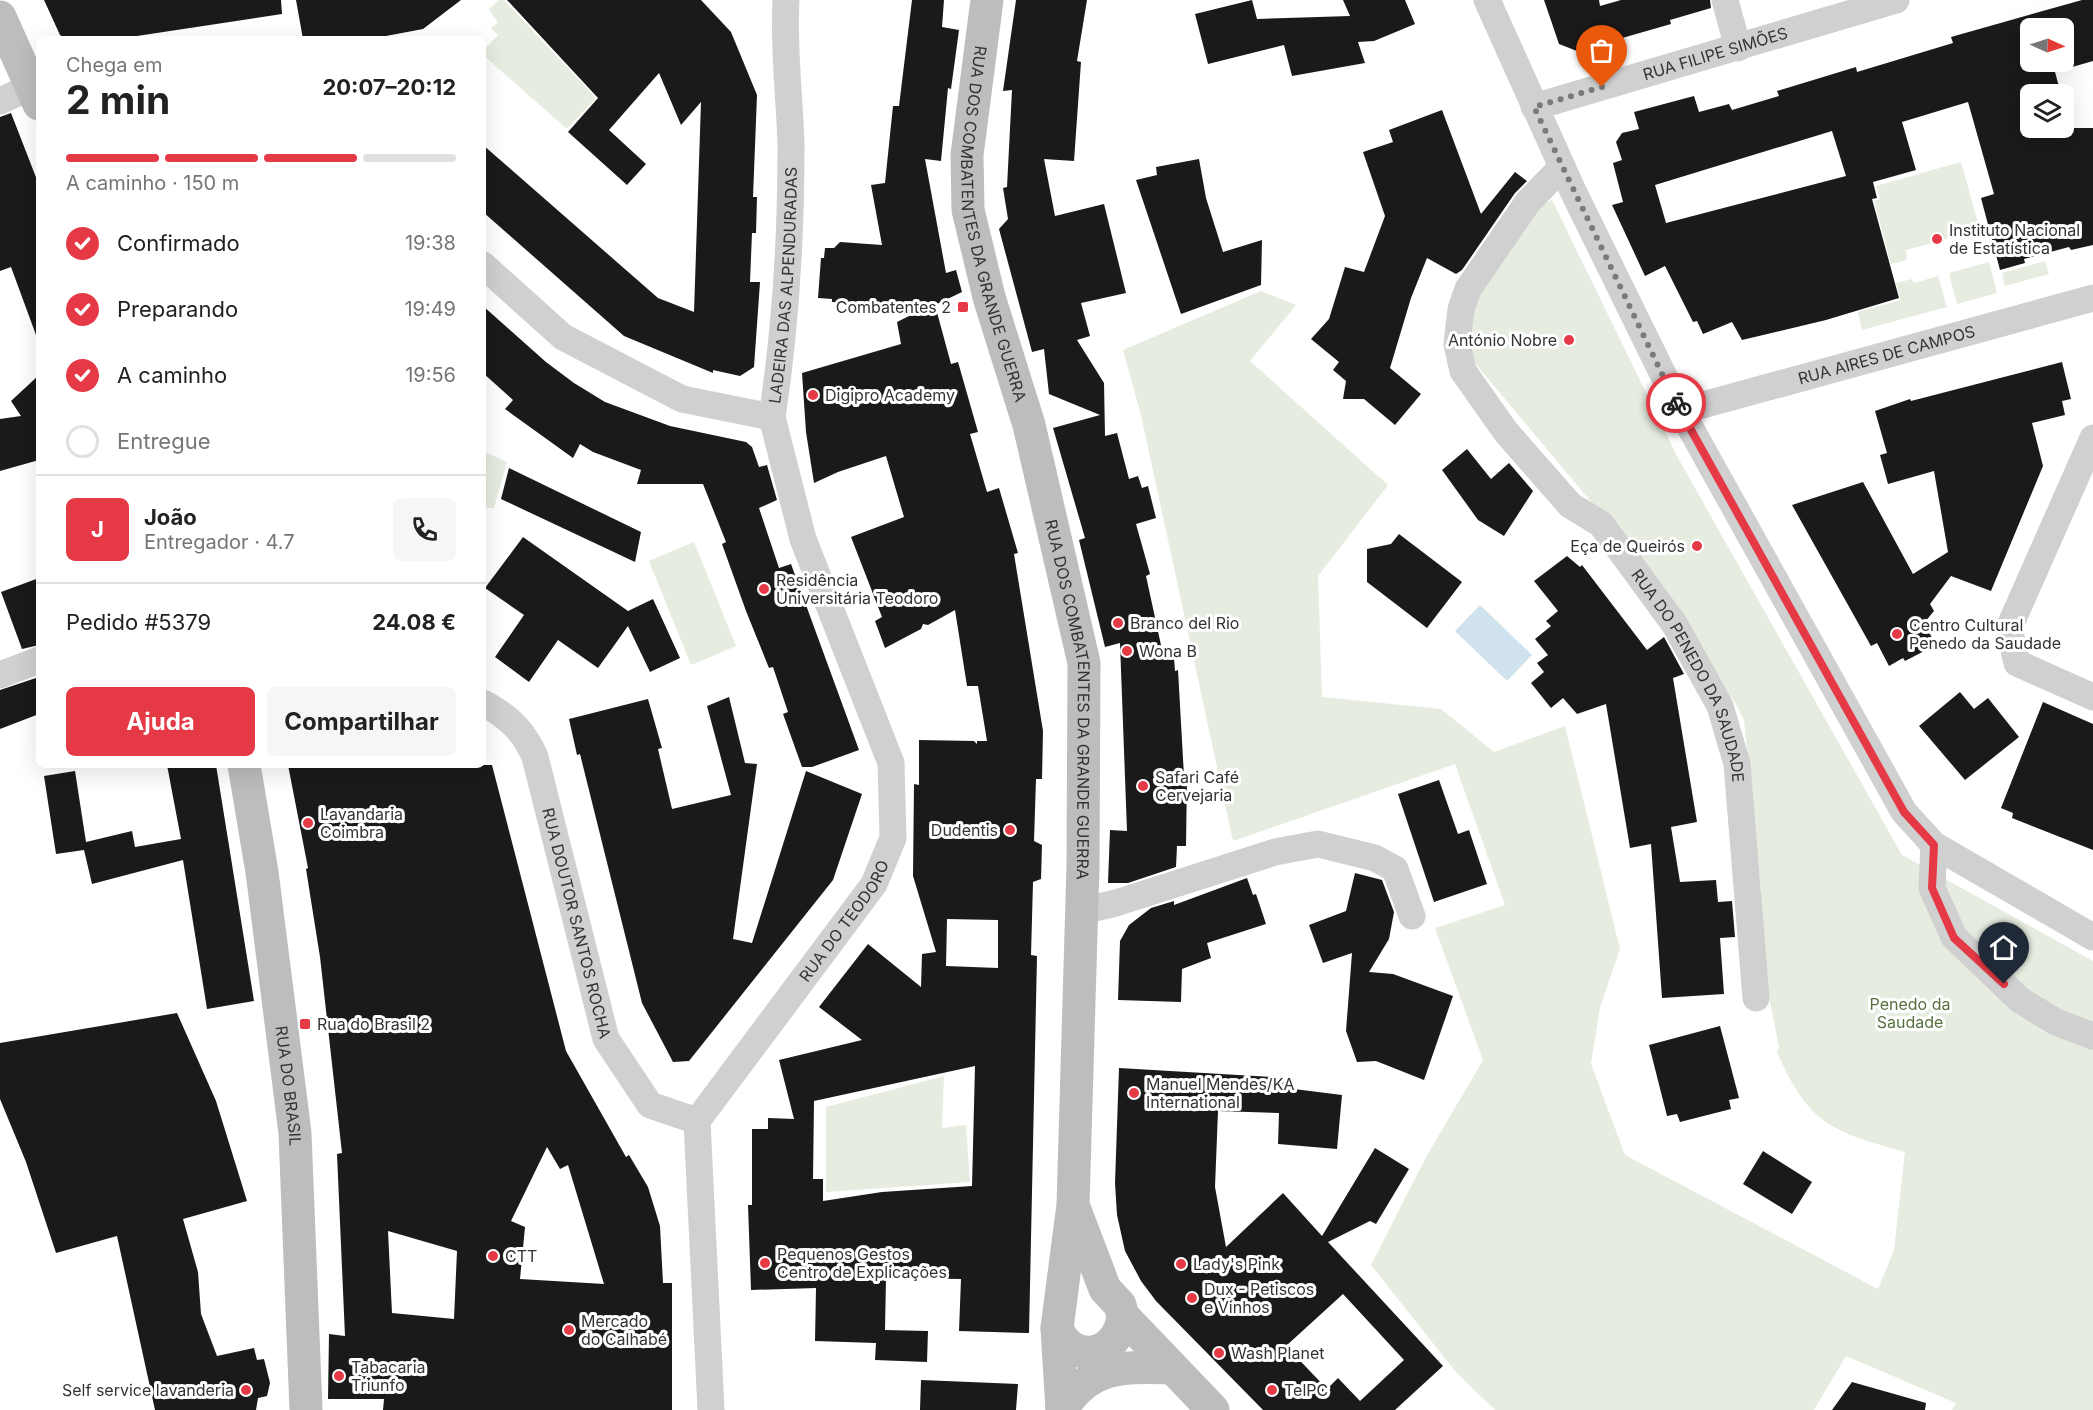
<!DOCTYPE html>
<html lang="pt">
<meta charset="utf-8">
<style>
body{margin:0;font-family:Inter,sans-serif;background:#f6f6f6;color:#222;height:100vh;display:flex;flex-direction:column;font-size:22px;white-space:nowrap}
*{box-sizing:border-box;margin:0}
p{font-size:20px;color:#767676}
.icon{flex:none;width:33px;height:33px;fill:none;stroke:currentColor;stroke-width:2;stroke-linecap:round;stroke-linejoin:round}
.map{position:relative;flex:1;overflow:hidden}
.details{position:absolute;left:36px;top:36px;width:450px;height:732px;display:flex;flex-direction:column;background:#fff;border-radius:9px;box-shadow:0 6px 24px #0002}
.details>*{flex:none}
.needle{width:39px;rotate:93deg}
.tools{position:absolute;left:2020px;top:18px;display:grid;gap:12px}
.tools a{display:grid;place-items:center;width:54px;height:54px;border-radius:9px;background:#fff;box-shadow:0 6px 24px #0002;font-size:30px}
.pin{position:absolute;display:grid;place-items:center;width:51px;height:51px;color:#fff;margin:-62px -26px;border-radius:50% 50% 50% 0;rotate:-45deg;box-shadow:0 0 6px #0007}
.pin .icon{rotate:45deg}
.courier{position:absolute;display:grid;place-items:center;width:60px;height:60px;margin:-30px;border:4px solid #e63946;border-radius:50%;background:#fff;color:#222;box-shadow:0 2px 8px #0007}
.headline em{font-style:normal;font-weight:700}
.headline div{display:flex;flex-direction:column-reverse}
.headline{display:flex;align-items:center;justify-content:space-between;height:102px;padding:0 30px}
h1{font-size:39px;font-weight:700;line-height:45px}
.bar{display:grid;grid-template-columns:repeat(4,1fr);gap:9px 6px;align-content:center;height:72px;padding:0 30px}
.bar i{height:8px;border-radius:4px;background:#e0e0e0}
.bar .on{background:#e63946}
.bar p{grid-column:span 4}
.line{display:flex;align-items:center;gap:15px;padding:0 30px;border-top:2px solid #e0e0e0}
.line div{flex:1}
.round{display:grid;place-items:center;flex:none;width:63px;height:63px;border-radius:9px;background:#f6f6f6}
ol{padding:0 30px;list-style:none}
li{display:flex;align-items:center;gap:18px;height:66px}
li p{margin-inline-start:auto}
li .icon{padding:6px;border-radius:50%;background:#e63946;color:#fff;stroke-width:4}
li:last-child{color:#767676}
li i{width:33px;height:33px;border:3px solid #e0e0e0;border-radius:50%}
.action{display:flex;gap:12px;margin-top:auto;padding:12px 30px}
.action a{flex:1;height:69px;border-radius:9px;background:#e63946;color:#fff;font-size:24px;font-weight:700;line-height:69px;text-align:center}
.action a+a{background:#f6f6f6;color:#222}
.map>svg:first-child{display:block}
</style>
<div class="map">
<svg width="2093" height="1410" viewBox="0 0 2093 1410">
<rect width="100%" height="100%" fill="#fff"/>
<!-- green -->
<path fill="#e6ecdf" d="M499 0H504L596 98 567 129 483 55V51L498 35 491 28 498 23 489 9Z
M1961 162 1980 230 1906 250 1907 260 1891 264 1874 201 1880 199 1876 186Z
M1552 200 1678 458 1902 855 2093 961V1410H1952L1956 1403 1846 1356 1814 1410H1495L1455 1371 1371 1265 1425 1159 1483 1060 1435 928 1505 905 1455 764 1233 841 1141 415 1123 350 1261 291 1296 305 1250 361 1388 485 1318 576 1322 697 1441 709 1494 752 1565 726 1620 949 1600 1007 1591 1064 1625 1155 1878 1289 1894 1250 1905 1152C1831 1131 1809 1125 1777 1052L1779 1047 1762 962 1761 890 1744 720 1734 701 1628 546 1474 362 1468 351 1470 310 1537 205Z
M2045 261 2049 274 2005 286 2002 273Z
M1989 262 1997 293 1957 304 1949 273Z
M1938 276 1947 307 1862 330 1858 312 1901 300 1896 283 1912 279 1914 283Z
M483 451 507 462 494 508H483Z
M694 542 736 646 691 665 649 561Z
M944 1076 942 1128 966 1125 970 1182 826 1192V1107Z"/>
<!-- water -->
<path fill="#cfe2ee" d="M1480 605 1532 655 1507 681 1455 631Z"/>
<!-- building -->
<path fill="#1a1a1a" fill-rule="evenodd" d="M44 0H281L282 14 117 39H66L60 35Z
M296 0H461L423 29 370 39H303Z
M507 0H701L731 32 757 95 753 197H757L756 233H752L750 282H760L754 367 740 376 713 370V373L624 336 483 212V145L658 298 694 312 701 102 681 125 659 73 609 130 646 164 627 185 568 132 598 98Z
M912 0H944L942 27 959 30 951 89 948 88 941 161 925 159 946 273 956 270 962 292 935 305 951 364 958 362 978 432 970 434 987 492 999 488 1018 553 1014 554 1043 731 1042 779H1036L1034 841 1042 845 1041 879 1033 882 1031 955 1037 956 1029 1333 959 1331 961 1279 886 1278 885 1330 928 1331 927 1362 875 1360 876 1343 815 1341 816 1288 751 1290 748 1205H752V1129H768V1118L794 1119 779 1060 862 1040 819 1007 868 944 921 987 922 954 936 952 913 876 914 784 919 785V740L974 741 977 744V741H987L978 686H967L955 610 928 625 923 624 921 629 885 648 875 621 882 617 851 537 904 517 886 456 838 472 814 483 806 432 802 373 901 344 897 322 925 308 832 302V299L818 298 821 258H824L825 248H834L840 242 882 245 871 185 885 183 893 106H899ZM947 919 998 920V968L946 966ZM975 1066 972 1186 882 1192 823 1201V1179H813L814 1101Z
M1016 0H1087L1077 61 1081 62 1074 161 1044 159 1055 216 1104 204 1126 293 1081 303 1090 336 1077 340 1104 383 1105 436 1117 433 1129 479 1138 476 1142 488 1148 486 1156 518 1136 524 1150 574 1146 576 1164 659 1174 658 1175 671 1178 670 1184 776H1187L1186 846H1177L1176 867 1128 883H1108L1110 830 1127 831 1120 643 1105 647 1079 540 1085 538 1053 428 1100 415 1049 394 1044 349 1032 352 999 229 1008 219 1003 188 1007 187 1012 90 1003 91Z
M1252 0 1257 19 1350 16 1343 0H1405L1415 24 1374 41 1358 42 1365 63 1292 76 1284 45 1208 64 1195 14Z
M1544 0H1599L1600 6 1621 0H1710L1711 8 1670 20 1671 24 1577 51 1559 44Z
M2082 0H2093V61L2055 72 2061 94H2031V128H2064V105L2070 128H2093V245L2071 250 2069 247 2024 259 2025 263 2000 270 1981 198 1994 194 1968 102 1902 122 1916 170 1873 182 1877 198 1872 199 1899 298 1826 320 1742 340 1732 322 1703 334 1697 321 1693 322 1665 266 1645 276 1612 205 1623 202 1613 163 1622 160 1616 142 1622 133 1639 129 1634 112 1694 96 1699 112 1729 104 1732 110 1779 96 1777 91 1856 67 1857 72 1953 43 1951 37ZM2031 28H2064V62H2031ZM1832 131 1846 176 1666 223 1655 185Z
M1442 110 1481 214 1515 172 1527 181 1515 193 1462 270 1456 274 1427 258 1411 298 1390 368 1421 394 1395 425 1364 399H1343L1346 381 1333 370 1339 362 1311 339 1329 319 1345 267 1364 272 1385 216 1363 152 1393 142 1389 130Z
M11 113 39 185V335H36L11 267 0 271V117Z
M1199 159 1206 198 1223 252 1262 240 1261 285 1181 314 1136 180 1157 175 1156 167Z
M483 306 546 362 574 383 605 402 670 426 746 442 752 447 759 467 767 465 777 500 759 508 779 568 791 564 859 750 812 767H802L783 714 788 712 773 667 769 668 746 611 722 544 726 542 703 484H637L641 470 593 452 580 444 573 458 505 409 513 400 483 373Z
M2062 362 2071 399 2062 401 2065 415 2032 423 2043 466 1991 591 1951 576 1930 604 1934 611 1924 623 1936 645 1905 661 1903 658 1889 666 1877 643 1871 646 1792 505 1863 482 1913 574 1948 552 1934 471 1888 484 1880 455 1887 453 1875 411 1910 399 1911 401Z
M39 375V460L0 471V419L21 416 11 401Z
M1467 449 1491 479 1509 463 1533 491 1504 536 1478 520 1442 470Z
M509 468 641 532 635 562 501 499Z
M1399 534 1462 582 1427 628 1367 582V549L1391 544Z
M523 537 628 611 653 599 680 658 650 672 628 626 598 668 558 640 529 682 495 657 524 615 485 588Z
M1567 556 1580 567 1582 565 1647 650 1664 637 1684 674 1673 678 1697 822 1671 827 1680 882 1716 880 1718 902 1732 901 1735 937 1720 938 1724 994 1662 998 1651 844 1630 848 1606 704 1577 714 1563 698 1551 708 1531 683 1544 672 1537 663 1548 655 1535 639 1551 626 1546 621 1558 611 1534 581Z
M39 578V645L22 649 1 592Z
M39 677V714L0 729V690Z
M1960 692 1974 709 1988 698 2019 737 1965 780 1919 726Z
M729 697 745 763 757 764 733 939 752 943 806 771 862 794 833 880 689 1061 673 1062 642 1003 580 754 577 755 569 719 648 699 662 748 658 749 672 809 731 795 707 706Z
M2043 702 2093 724V850L2012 818 2013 813 2001 808Z
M167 765H216L254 1001 207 1009 183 860 92 884 84 850 56 854 44 776 75 771 86 842 132 831 135 847 181 839Z
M288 765H492L566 1051 626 1157 629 1155 648 1187 660 1226 663 1283H672V1410H383L384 1399H328L329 1334 345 1336 337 1154 342 1153 320 957 306 869 308 868ZM547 1147 560 1169 568 1165 604 1284 520 1279 525 1227 511 1221ZM388 1231 457 1251 454 1319 392 1313Z
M1439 780 1458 834 1469 830 1487 884 1434 902 1398 794Z
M1355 873 1382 880 1394 912 1389 939 1369 972 1393 974 1453 996 1424 1080 1376 1061 1357 1062 1346 1031 1352 953 1323 963 1309 925 1346 911Z
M1247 878 1253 895 1256 894 1266 924 1207 943 1211 958 1182 969 1181 1002 1118 1000 1120 941 1129 925 1151 908 1174 901V905Z
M177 1013 216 1101 247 1201 183 1219 198 1272 201 1314 217 1356 254 1348 257 1360 264 1359 270 1383 267 1396 258 1398 256 1410H155L117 1236 56 1253 26 1162 0 1099V1043Z
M1720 1026 1739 1098 1729 1100 1731 1109 1680 1122 1677 1114 1667 1116 1649 1045Z
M1119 1068 1287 1078 1286 1088 1342 1095 1337 1149 1278 1144 1279 1113 1218 1111 1215 1187 1226 1247 1283 1193 1322 1236 1375 1148 1409 1169 1376 1224 1370 1221 1328 1242 1443 1366 1395 1410H1263L1156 1301 1141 1281 1125 1251 1117 1215 1115 1183ZM1343 1294 1404 1360 1360 1401 1338 1378 1327 1389 1286 1346Z
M1763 1151 1812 1182 1792 1214 1743 1184Z
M921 1380 1018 1384 1016 1410H920Z
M1852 1382 1926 1403 1925 1410H1832Z"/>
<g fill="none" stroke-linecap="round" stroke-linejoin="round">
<!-- minor -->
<g stroke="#d0d0d0" stroke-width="27">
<path d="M1487 0 1573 191 1681 411 1904 812 1934 845 2093 937"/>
<path d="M1725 0 1738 48"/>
<path d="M0 101 39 83"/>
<path id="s1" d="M1534 107 1896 0"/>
<path id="s2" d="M1562 167 1528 202 1468 289 1461 309 1457 344 1463 371 1506 432 1570 505 1601 524 1675 625 1720 706 1737 764 1756 998"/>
<path id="s3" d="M483 265 563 337 682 399 772 417C786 326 791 238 791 147 790 98 783 49 786 0"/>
<path id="s4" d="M1681 411 2093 298"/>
<path d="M2093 438 2009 628 2017 663 2093 697"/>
<path d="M0 675 39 660"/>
<path id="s5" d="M483 703C508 716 524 731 535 757L606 1039 650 1105 697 1121"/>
<path d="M1934 845 1932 888 1954 937 2020 1000 2056 1022 2093 1036"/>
<path d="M1082 911 1116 903 1275 852 1318 844 1375 858 1395 869 1412 916"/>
<path id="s6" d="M711 1410 697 1121 874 884 893 838 891 763 803 539 772 417"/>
</g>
<!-- secondary -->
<g stroke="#bdbdbd" stroke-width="33">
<path id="s7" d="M987 0 967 155 968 210 989 297 1029 425 1084 663 1083 866 1073 1205 1057 1328 1062 1410"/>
<path d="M0 17 39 104"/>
<path id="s8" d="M244 765 262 872 295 1133 306 1410"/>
<path d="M1075 1210 1105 1289 1120 1305 1123 1316 1213 1410"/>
<path d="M1057 1328C1072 1367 1119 1356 1123 1316"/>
<path d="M1062 1409C1090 1364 1124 1367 1172 1368"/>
</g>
</g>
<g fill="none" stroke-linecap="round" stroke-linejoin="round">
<!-- done -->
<path stroke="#7a7a7a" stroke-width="6" stroke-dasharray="0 10.8" d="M1602 87 1534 107 1676 403"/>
<!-- route -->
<path stroke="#e63946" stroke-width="8" d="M1676 403 1904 812 1934 845 1932 888 1954 938 2004 984"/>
</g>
<!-- markers -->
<g fill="#e63946" stroke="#fff" stroke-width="2">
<circle cx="1937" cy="239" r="6"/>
<rect x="957" y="301" width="12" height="12" rx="3"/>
<circle cx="1569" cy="340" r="6"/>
<circle cx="813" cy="395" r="6"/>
<circle cx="1697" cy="546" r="6"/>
<circle cx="764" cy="589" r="6"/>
<circle cx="1118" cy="623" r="6"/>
<circle cx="1897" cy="634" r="6"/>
<circle cx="1127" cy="651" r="6"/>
<circle cx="1143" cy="786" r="6"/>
<circle cx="308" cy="823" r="6"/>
<circle cx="1010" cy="830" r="6"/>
<rect x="299" y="1018" width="12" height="12" rx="3"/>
<circle cx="1134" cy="1093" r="6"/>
<circle cx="493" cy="1256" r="6"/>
<circle cx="765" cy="1263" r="6"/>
<circle cx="1181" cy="1264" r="6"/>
<circle cx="1192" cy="1298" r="6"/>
<circle cx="569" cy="1330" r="6"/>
<circle cx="1219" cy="1353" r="6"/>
<circle cx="339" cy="1376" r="6"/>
<circle cx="246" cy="1390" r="6"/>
<circle cx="1272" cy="1390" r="6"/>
</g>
<g text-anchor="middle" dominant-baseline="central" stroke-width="6" stroke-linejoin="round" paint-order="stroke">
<!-- street labels -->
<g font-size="16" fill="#333" stroke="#fff">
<text stroke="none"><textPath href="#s1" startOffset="189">RUA FILIPE SIMÕES</textPath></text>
<text stroke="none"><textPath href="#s7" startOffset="228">RUA DOS COMBATENTES DA GRANDE GUERRA</textPath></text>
<text stroke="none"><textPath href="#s3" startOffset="466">LADEIRA DAS ALPENDURADAS</textPath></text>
<text stroke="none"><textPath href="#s4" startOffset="213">RUA AIRES DE CAMPOS</textPath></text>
<text stroke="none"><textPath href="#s2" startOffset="624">RUA DO PENEDO DA SAUDADE</textPath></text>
<text stroke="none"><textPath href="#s7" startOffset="714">RUA DOS COMBATENTES DA GRANDE GUERRA</textPath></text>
<text stroke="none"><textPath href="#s6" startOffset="538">RUA DO TEODORO</textPath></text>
<text stroke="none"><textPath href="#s5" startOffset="248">RUA DOUTOR SANTOS ROCHA</textPath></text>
<text stroke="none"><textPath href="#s8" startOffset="324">RUA DO BRASIL</textPath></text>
</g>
<!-- poi labels -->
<g font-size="16" fill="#333" stroke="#fff" text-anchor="start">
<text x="1949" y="230">Instituto Nacional<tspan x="1949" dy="18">de Estatística</tspan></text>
<text x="951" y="307" text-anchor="end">Combatentes 2</text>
<text x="1557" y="340" text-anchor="end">António Nobre</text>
<text x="825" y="395">Digipro Academy</text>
<text x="1685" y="546" text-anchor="end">Eça de Queirós</text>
<text x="776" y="580">Residência<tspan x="776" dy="18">Universitária Teodoro</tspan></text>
<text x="1130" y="623">Branco del Rio</text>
<text x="1909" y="625">Centro Cultural<tspan x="1909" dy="18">Penedo da Saudade</tspan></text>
<text x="1139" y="651">Wona B</text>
<text x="1155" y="777">Safari Café<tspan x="1155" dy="18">Cervejaria</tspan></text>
<text x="320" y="814">Lavandaria<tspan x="320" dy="18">Coimbra</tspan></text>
<text x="998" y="830" text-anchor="end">Dudentis</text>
<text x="317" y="1024">Rua do Brasil 2</text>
<text x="1146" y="1084">Manuel Mendes/KA<tspan x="1146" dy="18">International</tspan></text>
<text x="777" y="1254">Pequenos Gestos<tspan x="777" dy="18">Centro de Explicações</tspan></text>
<text x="505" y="1256">CTT</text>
<text x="1193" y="1264">Lady's Pink</text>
<text x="1204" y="1289">Dux - Petiscos<tspan x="1204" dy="18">e Vinhos</tspan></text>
<text x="581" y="1321">Mercado<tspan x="581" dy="18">do Calhabé</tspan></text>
<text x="1231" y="1353">Wash Planet</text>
<text x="351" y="1367">Tabacaria<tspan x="351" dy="18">Triunfo</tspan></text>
<text x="234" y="1390" text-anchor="end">Self service lavanderia</text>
<text x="1284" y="1390">TelPC</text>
</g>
<!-- park labels -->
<g font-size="16" fill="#56703f" stroke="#fff">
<text x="1910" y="1004">Penedo da<tspan x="1910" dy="18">Saudade</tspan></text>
</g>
</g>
</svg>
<div class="tools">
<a><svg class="needle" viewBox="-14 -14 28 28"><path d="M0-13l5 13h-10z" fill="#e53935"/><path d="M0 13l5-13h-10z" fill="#767676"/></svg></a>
<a><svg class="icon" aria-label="layers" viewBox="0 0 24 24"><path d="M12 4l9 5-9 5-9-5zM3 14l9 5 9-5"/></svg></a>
</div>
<div class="pin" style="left:1602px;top:87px;background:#ea580c"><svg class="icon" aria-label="bag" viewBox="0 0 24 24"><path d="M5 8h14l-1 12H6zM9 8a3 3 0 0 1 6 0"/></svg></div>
<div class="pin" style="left:2004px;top:984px;background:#1f2937"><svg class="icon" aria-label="home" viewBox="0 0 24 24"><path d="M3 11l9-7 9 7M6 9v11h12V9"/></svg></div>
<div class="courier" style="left:1676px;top:403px"><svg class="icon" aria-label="bike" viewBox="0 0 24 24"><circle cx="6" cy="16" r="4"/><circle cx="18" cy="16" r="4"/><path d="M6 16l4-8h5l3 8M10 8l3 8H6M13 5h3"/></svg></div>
<section class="details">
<div class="headline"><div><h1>2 min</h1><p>Chega em</p></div><em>20:07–20:12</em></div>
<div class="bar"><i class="on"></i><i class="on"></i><i class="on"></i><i></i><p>A caminho · 150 m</p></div>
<ol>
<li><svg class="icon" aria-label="check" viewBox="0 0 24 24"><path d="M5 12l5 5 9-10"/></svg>Confirmado<p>19:38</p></li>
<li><svg class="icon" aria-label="check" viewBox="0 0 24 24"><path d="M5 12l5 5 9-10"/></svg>Preparando<p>19:49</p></li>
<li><svg class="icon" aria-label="check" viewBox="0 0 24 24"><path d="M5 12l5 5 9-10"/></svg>A caminho<p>19:56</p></li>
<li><i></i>Entregue</li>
</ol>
<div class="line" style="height:108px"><b class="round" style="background:#e63946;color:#fff">J</b><div><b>João</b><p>Entregador · 4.7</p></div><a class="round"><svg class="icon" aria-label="phone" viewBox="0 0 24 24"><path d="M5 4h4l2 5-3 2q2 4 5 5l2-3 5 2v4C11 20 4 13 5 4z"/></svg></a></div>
<div class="line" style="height:78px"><div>Pedido #5379</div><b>24.08 €</b></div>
<div class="action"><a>Ajuda</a><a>Compartilhar</a></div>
</section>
</div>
